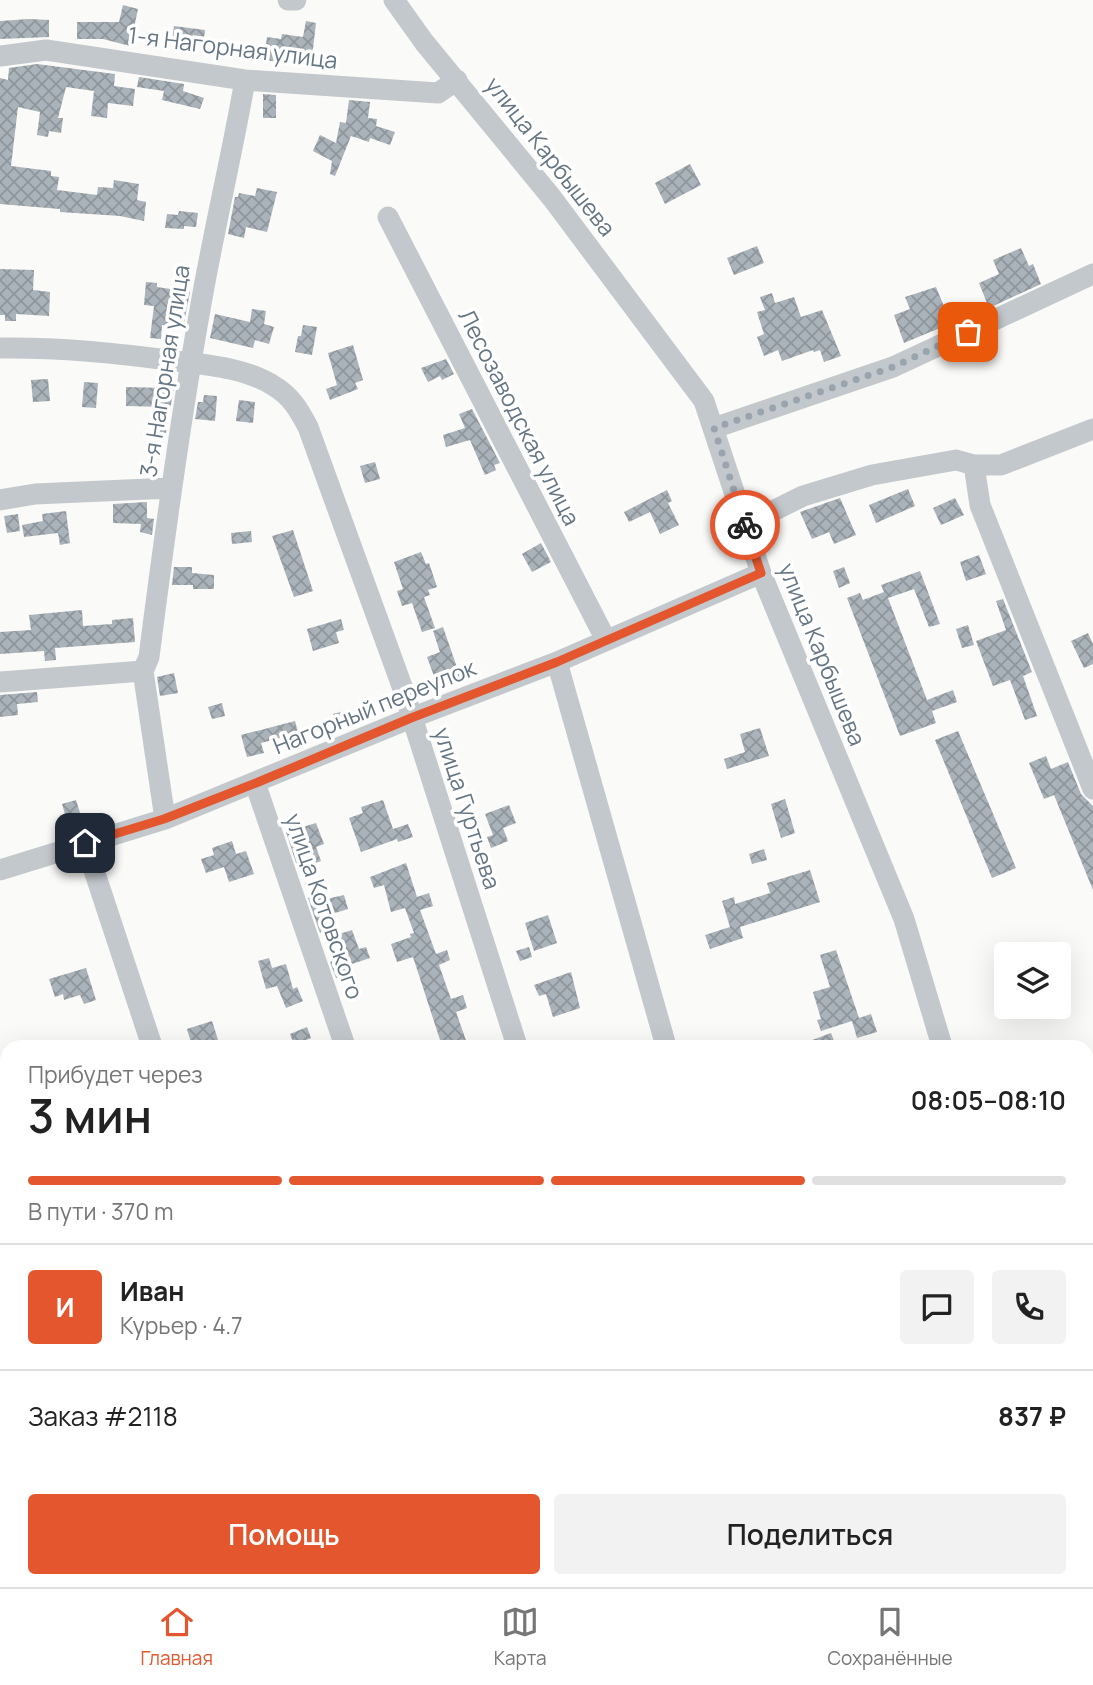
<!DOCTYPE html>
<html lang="ru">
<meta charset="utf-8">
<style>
body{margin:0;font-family:Manrope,sans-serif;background:#f2f2f2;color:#222;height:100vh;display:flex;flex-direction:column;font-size:26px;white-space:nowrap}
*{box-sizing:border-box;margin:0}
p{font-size:23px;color:#767676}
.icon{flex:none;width:38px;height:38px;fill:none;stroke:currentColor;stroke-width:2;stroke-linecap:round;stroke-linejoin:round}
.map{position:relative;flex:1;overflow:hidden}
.drawer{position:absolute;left:0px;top:1040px;width:1094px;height:548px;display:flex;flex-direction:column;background:#fff;border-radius:21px 21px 0 0;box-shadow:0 7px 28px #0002}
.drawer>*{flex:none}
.tools{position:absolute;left:994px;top:942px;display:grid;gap:14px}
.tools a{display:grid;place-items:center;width:77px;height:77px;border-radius:7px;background:#fff;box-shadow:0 7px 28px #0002;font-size:35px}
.pin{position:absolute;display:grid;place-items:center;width:60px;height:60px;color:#fff;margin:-30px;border-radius:14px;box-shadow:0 4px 10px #0006}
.courier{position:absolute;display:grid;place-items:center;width:70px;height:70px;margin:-35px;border:5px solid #e4572e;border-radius:50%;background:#fff;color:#222;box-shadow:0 2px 9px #0007}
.head em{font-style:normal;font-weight:600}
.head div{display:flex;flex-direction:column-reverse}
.head{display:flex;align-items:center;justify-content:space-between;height:119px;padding:0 28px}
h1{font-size:46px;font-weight:600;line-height:52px}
.bar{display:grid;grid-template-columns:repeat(4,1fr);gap:10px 7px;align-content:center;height:84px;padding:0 28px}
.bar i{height:9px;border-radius:5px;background:#e0e0e0}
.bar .current{background:#e4572e}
.bar p{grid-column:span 4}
.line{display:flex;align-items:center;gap:18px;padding:0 28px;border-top:2px solid #e0e0e0}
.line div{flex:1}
.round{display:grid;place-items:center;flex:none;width:74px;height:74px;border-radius:7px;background:#f2f2f2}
.cta{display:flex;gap:14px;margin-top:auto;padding:14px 28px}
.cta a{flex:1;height:80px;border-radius:7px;background:#e4572e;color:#fff;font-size:28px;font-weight:600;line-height:80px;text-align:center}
.cta a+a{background:#f2f2f2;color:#222}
.menu{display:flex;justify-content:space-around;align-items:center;height:98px;border-top:2px solid #e0e0e0;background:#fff;font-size:19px;color:#767676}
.menu a{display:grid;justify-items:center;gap:4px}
.menu .current{color:#e4572e}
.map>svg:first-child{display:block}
</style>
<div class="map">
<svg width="1093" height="1587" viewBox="0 0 1093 1587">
<defs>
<pattern id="building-cross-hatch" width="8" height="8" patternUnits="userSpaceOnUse" patternTransform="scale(1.75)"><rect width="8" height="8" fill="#aab3b9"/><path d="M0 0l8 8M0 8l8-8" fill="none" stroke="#8e969c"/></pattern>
</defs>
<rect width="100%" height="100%" fill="#fafaf8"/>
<!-- building -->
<path fill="url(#building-cross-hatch)" d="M123 5 138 9 130 46 103 39H77V22H119Z
M29 19 49 20V37L0 39V21Z
M306 21 316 23 311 66 264 60 267 37 281 39 282 34 303 37Z
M174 26 205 30 203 45 172 41Z
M37 64 115 74 114 86 135 89 133 106 108 103 107 118 91 116 94 91 66 87 58 118H63L61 133 49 131 48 137 37 135 40 112 18 107 11 166 51 171V176L59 177 57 190 97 195 98 187 113 188 114 180 139 184 137 200 146 202 144 221 120 216 60 212V209L0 204V78L8 80 9 68Z
M139 77 184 84 183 91 204 98 200 109 162 100 164 91 137 87Z
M263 94 276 95V118H263Z
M349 100 370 102 368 118 377 119 376 126 395 132 390 145 370 138 369 142 351 136 335 176 330 174 332 161 313 151 320 135 336 143 340 122 346 123Z
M690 164 701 185 665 204 655 183Z
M257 188 277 192 267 232 246 227 244 238 228 234 235 197H238L239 193 255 196Z
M179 211 198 213 196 227 184 226V229L165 228 167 214 178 215Z
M757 246 764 263 734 275 727 258Z
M1021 248 1029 266 1033 264 1041 284 989 308 979 283 999 274 993 260Z
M0 269 34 270 33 290 50 292 49 316 16 314V321H5V315H0Z
M146 282 157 283V287L190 292 183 328 162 325 161 339 150 338 154 306 144 305Z
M936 287 946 311 942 313 947 325 904 343 894 315 910 309 905 297Z
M772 293 775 303 794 297 801 317 822 310 841 356 824 362 820 350 814 352 813 350 782 361 778 350 764 356 757 337 764 334 757 312 765 310 760 297Z
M252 309 266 311 264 324 274 327 269 344 255 340 253 348 210 338 215 314 250 322Z
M303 325 317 327 312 355 295 352 298 336H301Z
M353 345 363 380 355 383 358 389 330 400 326 389 337 385 328 353Z
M446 359 454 374 442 380 440 376 428 382 421 368Z
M48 379 50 401 33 402 31 380Z
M84 382 98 383 96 408 82 407Z
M167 386 174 387 166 433 160 432 163 407 126 406V387L166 388Z
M204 395 217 396 215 421 195 419 198 402H203Z
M239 400 255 402 253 423 236 421Z
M472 409 500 463 494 465 496 470 485 475 470 440 446 447 443 435 465 428 459 414Z
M375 462 380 479 365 483 360 466Z
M908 489 915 506 876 523 869 505Z
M667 490 672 501 668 503 679 525 660 534 650 512 629 522 624 512Z
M840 498 856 535 834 544 829 532 812 539 800 512Z
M955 498 964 515 941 525 933 508Z
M147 502V518L154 519 152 535 140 532 141 524 113 523V504Z
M66 511 70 543 60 545 58 533 24 537 22 525 43 521 42 514Z
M18 514 20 531 7 533 4 516Z
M293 530 313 591 294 597 272 536Z
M251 531 252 542 232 544 231 533Z
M541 543 551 562 532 572 522 554Z
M421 552 426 564 429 563 437 587 428 590 430 595 424 597 435 628 422 632 412 603 402 606 397 591 403 589 394 562Z
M979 555 986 574 966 581 960 562Z
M174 567H192V573L214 575V589H193V585H172Z
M844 567 850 583 839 588 833 571Z
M920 571 940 624 929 627 914 589 888 598 927 700 953 690 957 702 932 711 936 723 900 736 847 598 860 593 863 600 884 592 881 585Z
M1003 599 1032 672 1023 676 1037 716 1025 720 1010 680 993 686 976 641 1006 630 996 601Z
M82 610 83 626 112 624V620L133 618 135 642 55 648 56 660 45 661 44 651 0 654V632L31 630 29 615Z
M341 619 344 630 336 632 339 643 313 651 307 629Z
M968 625 974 645 962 648 956 629Z
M443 627 461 679 438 687 427 657 440 652 433 631Z
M1088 633 1093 644V664L1084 668 1071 641Z
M174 673 178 693 160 696 157 677Z
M37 692 38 702 17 704 18 715 0 717V695Z
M222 703 225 716 212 719 208 707Z
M352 709 355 720 336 725 333 714Z
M295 721 300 740 289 744 287 736 261 743 264 753 247 757 241 735Z
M760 728 769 756 727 769 724 759 745 752 740 734Z
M958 731 1016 868 992 878 935 740Z
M1046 756 1051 769 1068 762 1081 794 1093 806V890L1054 795 1044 799 1029 763Z
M785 799 795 833 781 838 771 804Z
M76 800 81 816 67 821 62 804Z
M383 800 393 829 408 824 413 837 398 842 397 839 361 852 349 818 363 813 361 807Z
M509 805 516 823 503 828 508 841 491 848 487 837 493 835 485 814Z
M316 823 324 844 316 847 321 861 298 869 286 832Z
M232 841 236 854 246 851 254 874 229 882 224 867 206 873 201 859 214 855 212 848Z
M764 849 767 860 752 864 749 854Z
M406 863 417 897 429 893 433 906 420 910 436 954 447 950 450 960 439 965 451 999 463 995 467 1008 456 1012 468 1046H442L413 957 397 962 391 944 411 937 410 934 414 933 405 908 391 912 384 885 374 888 370 877Z
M810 870 820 902 740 927 743 938 710 949 705 935 730 927 722 901 734 897 735 904 770 893 767 883Z
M320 894 322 900 344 895 348 909 325 916 329 930 320 933 308 898Z
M548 915 557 943 534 951 525 923Z
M352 930 359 949 366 947 370 958 349 965 339 934Z
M529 947 532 957 520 961 516 951Z
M836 950 859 1018 871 1014 877 1032 857 1038 852 1021 821 1031 817 1020 821 1019 813 992 830 987 820 955Z
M346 957 351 973 336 978 330 962Z
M269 958 272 968 286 964 293 989 297 987 303 1001 286 1008 277 986 266 989 258 961Z
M86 968 96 1000 84 1004 80 995 64 1000 63 994 55 997 49 979Z
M571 972 580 1008 553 1017 546 994 539 996 534 985Z
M212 1021 220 1046H192L187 1029Z
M307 1027 311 1038 294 1045 290 1034Z
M831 1033 836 1046H799V1045Z"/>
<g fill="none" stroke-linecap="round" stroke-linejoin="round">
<!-- minor -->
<path stroke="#c3c8cc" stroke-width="21" d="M288 0H296
M394 0 424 42 552 198 704 401 761 573 904 919 942 1046
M0 56 46 50 245 80 438 93 457 80
M388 217 606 640
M0 348C59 347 118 353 176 361 209 365 246 368 274 386 291 396 299 410 308 427L403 689 517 1046
M714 428 893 367 1093 274
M974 465 980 505 1093 789
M0 500 35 494 171 488
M745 525 803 496 872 475 956 460 974 465H1001L1093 429
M557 662 666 1046
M0 682 143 671
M255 783 345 1046
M165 819 143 671 149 657C164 539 180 421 201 304 214 229 232 155 245 80
M85 843 152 1046
M0 870 165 819 411 718 557 662 761 573
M1087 1111 1093 1110
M0 1216 7 1236
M0 1536 7 1534
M126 1580 128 1587
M329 1580 332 1587
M524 1580 527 1587
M695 1580 698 1587
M823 1580 825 1587
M1052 1587 1053 1580"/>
</g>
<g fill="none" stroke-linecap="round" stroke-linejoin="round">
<!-- done -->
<path stroke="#99a4ac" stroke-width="7" stroke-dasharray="0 12.6" d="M745 525 714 428 893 367 968 332"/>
<!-- route -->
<path stroke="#e4572e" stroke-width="9" d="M85 843 164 819 256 783 411 718 557 662 761 573 745 525"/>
</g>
<g text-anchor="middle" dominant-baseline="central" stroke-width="7" stroke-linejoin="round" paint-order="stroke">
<!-- street labels -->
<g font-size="23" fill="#657683" stroke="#fff">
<text transform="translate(233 47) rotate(7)">1-я Нагорная улица</text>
<text transform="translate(551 156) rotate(52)">улица Карбышева</text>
<text transform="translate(164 371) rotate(-81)">3-я Нагорная улица</text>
<text transform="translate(520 417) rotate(63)">Лесозаводская улица</text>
<text transform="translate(823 654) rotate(68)">улица Карбышева</text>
<text transform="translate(374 706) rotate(-22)">Нагорный переулок</text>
<text transform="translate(468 808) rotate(72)">улица Гуртьева</text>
<text transform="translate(325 906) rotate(71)">улица Котовского</text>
</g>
</g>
</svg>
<div class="tools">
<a><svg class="icon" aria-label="layers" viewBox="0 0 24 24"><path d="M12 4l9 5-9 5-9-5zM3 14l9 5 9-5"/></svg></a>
</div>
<div class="pin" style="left:968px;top:332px;background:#ea580c"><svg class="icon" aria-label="bag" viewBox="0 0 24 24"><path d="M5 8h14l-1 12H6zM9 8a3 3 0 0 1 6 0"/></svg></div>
<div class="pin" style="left:85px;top:843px;background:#1f2937"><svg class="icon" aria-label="home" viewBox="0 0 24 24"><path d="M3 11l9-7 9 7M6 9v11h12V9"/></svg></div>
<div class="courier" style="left:745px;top:525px"><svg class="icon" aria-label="bike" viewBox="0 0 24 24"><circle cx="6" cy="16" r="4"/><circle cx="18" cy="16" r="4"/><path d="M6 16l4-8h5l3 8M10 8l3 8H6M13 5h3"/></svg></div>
<section class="drawer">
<div class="head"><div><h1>3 мин</h1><p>Прибудет через</p></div><em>08:05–08:10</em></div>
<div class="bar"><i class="current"></i><i class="current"></i><i class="current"></i><i></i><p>В пути · 370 m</p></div>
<div class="line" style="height:126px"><b class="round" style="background:#e4572e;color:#fff">И</b><div><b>Иван</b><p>Курьер · 4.7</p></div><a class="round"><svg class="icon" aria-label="chat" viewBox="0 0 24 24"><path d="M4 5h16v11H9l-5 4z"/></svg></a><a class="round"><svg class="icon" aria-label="phone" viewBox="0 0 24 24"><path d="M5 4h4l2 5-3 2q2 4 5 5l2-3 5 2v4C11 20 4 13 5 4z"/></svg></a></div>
<div class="line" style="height:91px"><div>Заказ #2118</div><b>837 ₽</b></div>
<div class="cta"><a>Помощь</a><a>Поделиться</a></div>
</section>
</div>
<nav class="menu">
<a class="current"><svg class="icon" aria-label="home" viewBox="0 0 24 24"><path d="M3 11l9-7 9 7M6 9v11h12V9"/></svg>Главная</a>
<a><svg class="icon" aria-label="map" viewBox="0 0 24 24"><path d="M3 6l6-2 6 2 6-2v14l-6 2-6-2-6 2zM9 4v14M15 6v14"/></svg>Карта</a>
<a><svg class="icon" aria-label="saved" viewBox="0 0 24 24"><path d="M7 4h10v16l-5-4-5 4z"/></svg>Сохранённые</a>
</nav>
